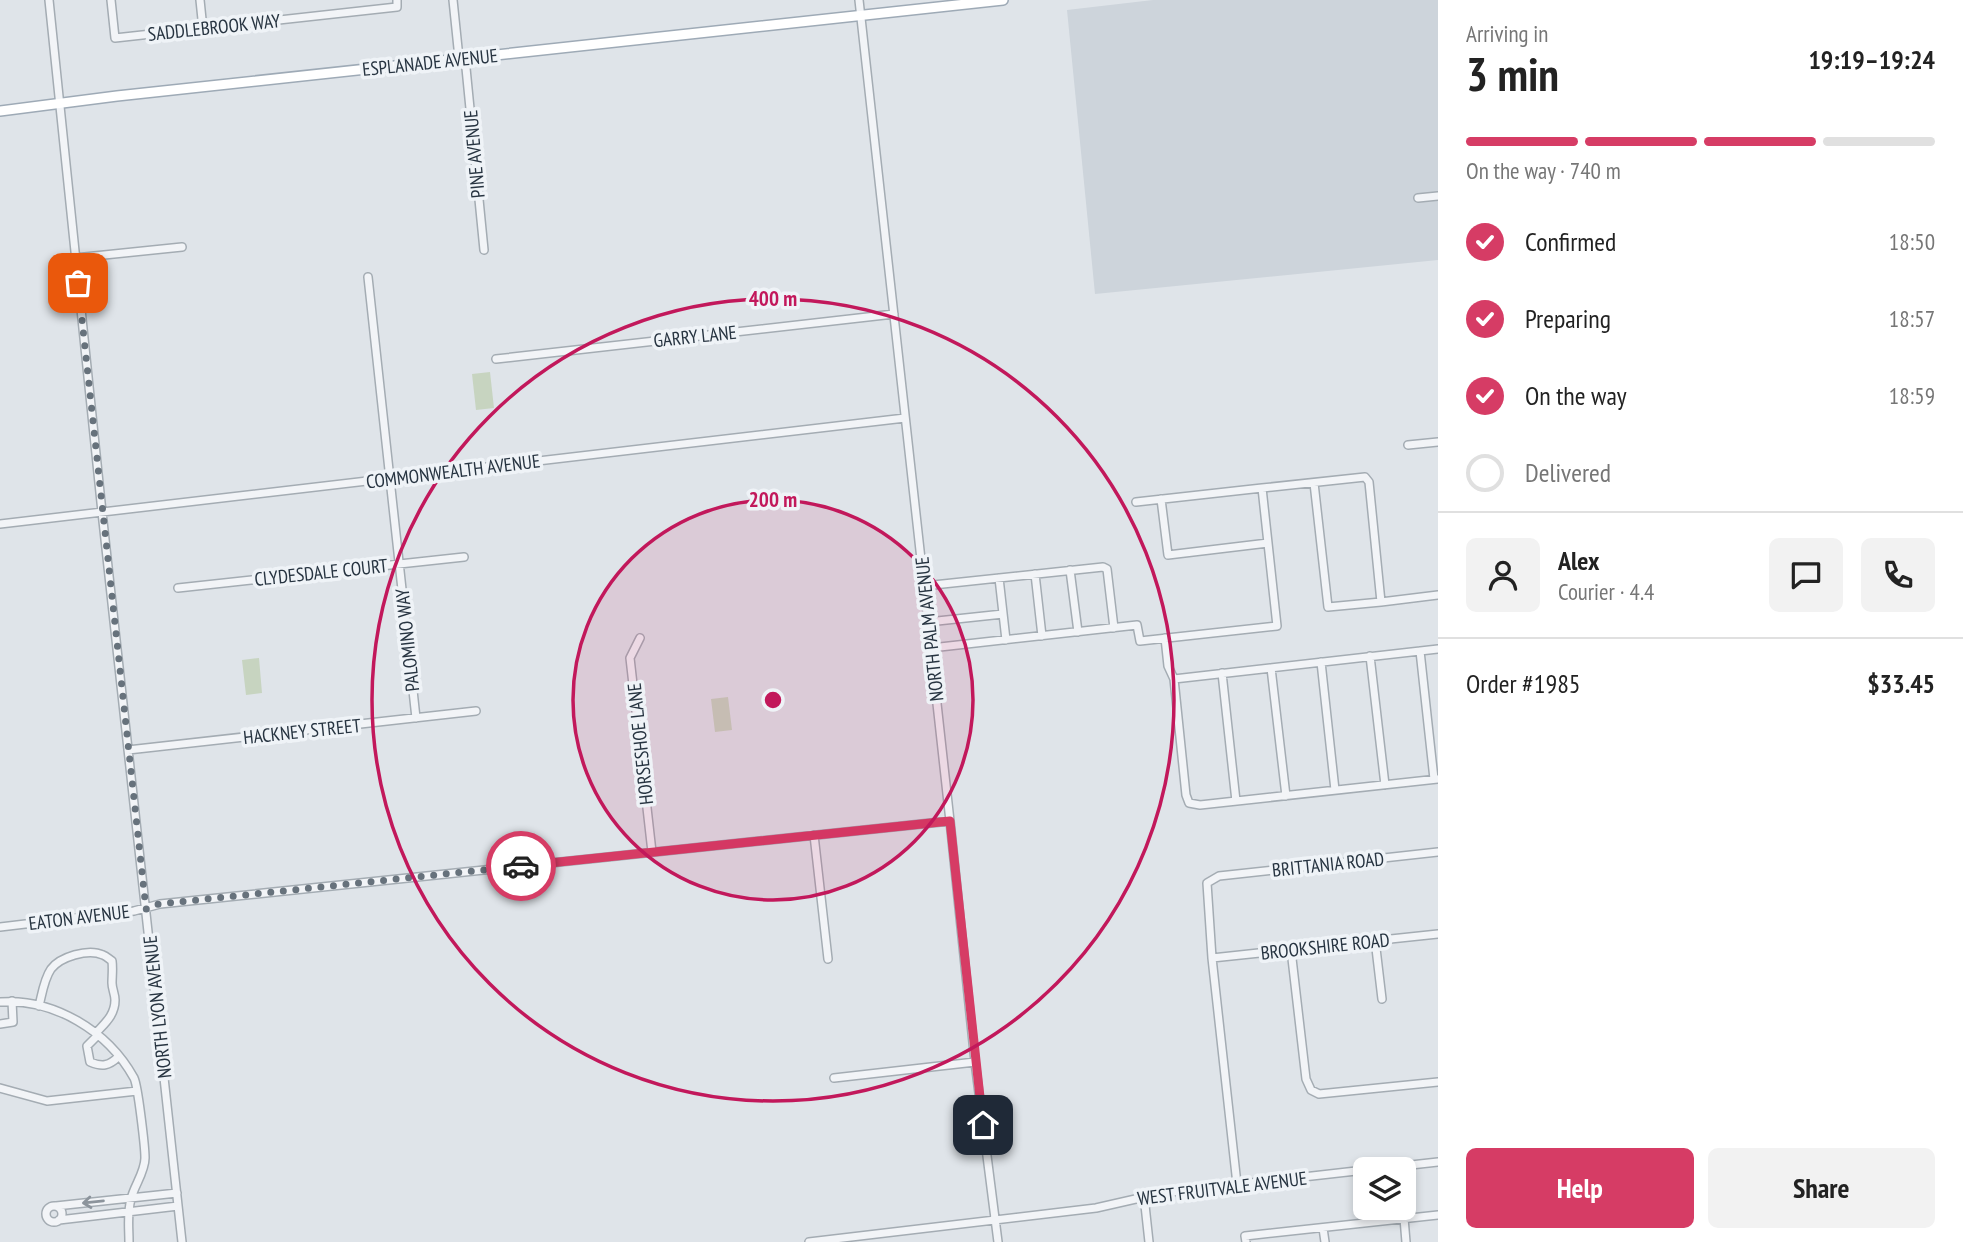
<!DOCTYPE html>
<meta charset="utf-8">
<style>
body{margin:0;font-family:"PT Sans Narrow",sans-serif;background:#f2f2f2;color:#222;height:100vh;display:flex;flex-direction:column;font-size:26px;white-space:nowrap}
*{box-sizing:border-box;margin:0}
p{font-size:23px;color:#767676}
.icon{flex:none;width:38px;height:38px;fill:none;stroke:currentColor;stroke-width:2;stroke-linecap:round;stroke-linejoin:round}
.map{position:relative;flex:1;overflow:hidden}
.side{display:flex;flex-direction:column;background:#fff;width:525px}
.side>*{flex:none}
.fabs{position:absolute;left:1353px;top:1157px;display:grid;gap:14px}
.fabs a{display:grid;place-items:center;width:63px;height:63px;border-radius:10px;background:#fff;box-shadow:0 4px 10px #0003;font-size:35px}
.pin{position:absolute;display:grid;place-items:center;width:60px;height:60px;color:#fff;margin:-30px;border-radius:14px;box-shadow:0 4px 10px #0006}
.courier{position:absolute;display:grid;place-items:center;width:70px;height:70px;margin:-35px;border:5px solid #d63c65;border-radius:50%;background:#fff;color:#222;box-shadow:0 2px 9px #0007}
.head em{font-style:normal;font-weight:700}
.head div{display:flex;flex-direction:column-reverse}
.head{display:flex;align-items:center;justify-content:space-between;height:119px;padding:0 28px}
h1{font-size:46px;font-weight:700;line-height:52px}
.bar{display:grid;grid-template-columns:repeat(4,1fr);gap:10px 7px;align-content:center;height:84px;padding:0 28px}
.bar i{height:9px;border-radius:5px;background:#e0e0e0}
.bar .selected{background:#d63c65}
.bar p{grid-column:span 4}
.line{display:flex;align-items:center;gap:18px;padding:0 28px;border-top:2px solid #e0e0e0}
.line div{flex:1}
.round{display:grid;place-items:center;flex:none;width:74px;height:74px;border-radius:10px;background:#f2f2f2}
ol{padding:0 28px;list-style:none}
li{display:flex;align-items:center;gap:21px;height:77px}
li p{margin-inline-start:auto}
li .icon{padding:7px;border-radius:50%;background:#d63c65;color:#fff;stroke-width:4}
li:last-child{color:#767676}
li i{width:38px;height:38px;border:4px solid #e0e0e0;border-radius:50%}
.action{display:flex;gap:14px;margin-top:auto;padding:14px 28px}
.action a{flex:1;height:80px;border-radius:10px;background:#d63c65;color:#fff;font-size:28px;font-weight:700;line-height:80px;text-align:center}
.action a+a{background:#f2f2f2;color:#222}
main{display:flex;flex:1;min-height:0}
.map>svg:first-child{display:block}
</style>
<main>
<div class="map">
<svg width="1438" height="1242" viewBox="0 0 1438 1242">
<rect width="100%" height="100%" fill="#dfe4e9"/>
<!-- built -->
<path fill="#cdd4db" d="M1153 0H1438V260L1095 294 1067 10Z"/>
<!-- green -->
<path fill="#c7d4c0" d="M490 372 494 408 476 410 472 374Z
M259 658 262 693 246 695 242 660Z
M728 697 732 730 715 732 711 699Z"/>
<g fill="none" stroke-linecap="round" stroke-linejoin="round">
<defs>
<path id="minor" d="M49 0 102 512 182 1242
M111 0 115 38 397 7V0
M200 0 203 29
M453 0 459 58
M859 0 950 821 975 1062 998 1242
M465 58 484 250
M1418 198 1438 196
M75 258 182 247
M368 277 416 718
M496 359 894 314
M1408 445 1438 442
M1314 483 1328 607 1381 602
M1161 499 1168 555 1268 543
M1136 502 1262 488
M0 524 905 418
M1070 570 1078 632
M1035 574 1042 636
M999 578 1006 640
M924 586 1103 567 1107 569 1114 628
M178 588 464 557
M928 622 1003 614
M640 638 630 658 652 852
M1165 638 1168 666 1174 679
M931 648 1137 625 1140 641 1277 626 1262 488 1365 477 1369 482 1381 602 1438 595
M1438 649 1174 679 1186 795 1189 803 1200 805 1438 779
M1420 651 1434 779
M1370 656 1385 785
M1321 662 1335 790
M1271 668 1286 796
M1222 673 1236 801
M128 750 476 711
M814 835 828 959
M0 927 134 911 160 904 950 821
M1375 940 1382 999
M1291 950 1306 1079 1311 1090 1319 1094 1438 1082
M1212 958 1438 934
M0 1002C54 998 108 1031 134 1078 138 1086 145 1147 145 1158 145 1172 134 1186 131 1199 127 1213 129 1228 129 1242
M39 1006C42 994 44 979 51 969 60 957 88 948 103 955 106 956 109 959 112 961 113 969 112 976 112 983 112 989 115 994 115 1000 115 1015 105 1023 96 1033
M0 1024 13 1022 12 1001
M98 1035 87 1046 90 1062C102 1067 109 1066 118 1057
M834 1078 975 1062
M0 1088 47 1101 137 1091
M1375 1169 1438 1162
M1237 1184 1212 958 1207 883 1219 876 1438 852
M1144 1196 1149 1242
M46 1214a8 8 0 1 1 16 0a8 8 0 1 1-16 0Z
M56 1206 177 1193
M1404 1218 1406 1242
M59 1220 178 1206
M1323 1228 1325 1242
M809 1242 1096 1208 1162 1193 1365 1170
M1246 1242 1245 1236 1438 1215"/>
<path id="major" d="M0 111 117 96 1003 0"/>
</defs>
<!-- minor casing -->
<use href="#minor" stroke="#a4acb3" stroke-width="10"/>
<!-- major casing -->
<use href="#major" stroke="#9eaab6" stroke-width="12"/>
<!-- minor -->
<use href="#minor" stroke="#f2f4f7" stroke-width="7"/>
<!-- major -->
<use href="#major" stroke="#fff" stroke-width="9"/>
</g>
<!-- one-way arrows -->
<defs><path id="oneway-shaft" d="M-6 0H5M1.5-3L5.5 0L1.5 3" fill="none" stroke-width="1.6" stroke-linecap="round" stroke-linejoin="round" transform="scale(1.75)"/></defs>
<use stroke="#8c949c" href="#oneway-shaft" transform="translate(93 1202) rotate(174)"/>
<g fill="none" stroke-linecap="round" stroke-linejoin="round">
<!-- done -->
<path stroke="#67727c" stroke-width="7" stroke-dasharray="0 12.6" d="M78 283 146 909 159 904 521 866"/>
<!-- route -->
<path stroke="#d63c65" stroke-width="9" d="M521 866 950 821 983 1125"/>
</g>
<!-- distance rings -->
<circle cx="773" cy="700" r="200" fill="#c2185b" fill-opacity=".12"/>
<g fill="none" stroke="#c2185b" stroke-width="3.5">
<circle cx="773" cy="700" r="200"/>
<circle cx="773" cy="700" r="401"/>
</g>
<g text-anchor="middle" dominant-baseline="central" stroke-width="7" stroke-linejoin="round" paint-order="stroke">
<!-- street labels -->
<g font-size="19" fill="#273441" stroke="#eff3f7">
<text transform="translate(214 27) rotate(-6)">SADDLEBROOK WAY</text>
<text transform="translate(430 62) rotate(-6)">ESPLANADE AVENUE</text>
<text transform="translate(474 154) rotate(-95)">PINE AVENUE</text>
<text transform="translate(695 336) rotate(-6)">GARRY LANE</text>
<text transform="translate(453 471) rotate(-7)">COMMONWEALTH AVENUE</text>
<text transform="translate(321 572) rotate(-6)">CLYDESDALE COURT</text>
<text transform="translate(929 629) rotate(-96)">NORTH PALM AVENUE</text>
<text transform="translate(407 640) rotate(-96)">PALOMINO WAY</text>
<text transform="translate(302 731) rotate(-6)">HACKNEY STREET</text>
<text transform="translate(640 744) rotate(-96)">HORSESHOE LANE</text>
<text transform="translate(1328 864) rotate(-6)">BRITTANIA ROAD</text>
<text transform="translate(79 917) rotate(-7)">EATON AVENUE</text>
<text transform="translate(1325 946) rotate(-6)">BROOKSHIRE ROAD</text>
<text transform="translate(157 1007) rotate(-96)">NORTH LYON AVENUE</text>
<text transform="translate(1222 1188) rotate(-7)">WEST FRUITVALE AVENUE</text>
</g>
</g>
<circle cx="773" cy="700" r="10" fill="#c2185b" stroke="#eff3f7" stroke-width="3.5"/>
<g font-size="21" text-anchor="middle" font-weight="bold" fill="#c2185b" stroke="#eff3f7" stroke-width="7" stroke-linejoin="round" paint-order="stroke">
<text x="773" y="306">400 m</text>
<text x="773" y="507">200 m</text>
</g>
</svg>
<div class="fabs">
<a><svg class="icon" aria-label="layers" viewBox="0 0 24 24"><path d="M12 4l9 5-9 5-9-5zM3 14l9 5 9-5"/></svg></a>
</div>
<div class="pin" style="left:78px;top:283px;background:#ea580c"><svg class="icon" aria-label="bag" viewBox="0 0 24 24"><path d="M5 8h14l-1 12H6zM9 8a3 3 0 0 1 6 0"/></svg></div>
<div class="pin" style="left:983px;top:1125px;background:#1f2937"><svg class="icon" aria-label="home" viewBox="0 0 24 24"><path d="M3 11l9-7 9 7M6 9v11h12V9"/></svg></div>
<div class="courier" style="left:521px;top:866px"><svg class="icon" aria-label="car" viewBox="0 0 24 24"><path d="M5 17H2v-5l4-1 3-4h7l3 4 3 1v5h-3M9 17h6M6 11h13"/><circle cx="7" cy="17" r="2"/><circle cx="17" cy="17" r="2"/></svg></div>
</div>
<section class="side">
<div class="head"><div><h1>3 min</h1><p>Arriving in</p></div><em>19:19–19:24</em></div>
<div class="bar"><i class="selected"></i><i class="selected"></i><i class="selected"></i><i></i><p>On the way · 740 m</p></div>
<ol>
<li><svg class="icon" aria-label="check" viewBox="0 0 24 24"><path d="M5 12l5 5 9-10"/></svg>Confirmed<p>18:50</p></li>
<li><svg class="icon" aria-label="check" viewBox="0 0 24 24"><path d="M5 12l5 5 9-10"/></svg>Preparing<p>18:57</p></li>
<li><svg class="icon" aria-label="check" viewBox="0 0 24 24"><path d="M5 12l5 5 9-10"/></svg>On the way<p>18:59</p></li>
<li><i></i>Delivered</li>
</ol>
<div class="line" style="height:126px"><a class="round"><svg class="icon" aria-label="person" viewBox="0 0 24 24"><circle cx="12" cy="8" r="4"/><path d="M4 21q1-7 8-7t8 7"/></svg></a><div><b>Alex</b><p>Courier · 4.4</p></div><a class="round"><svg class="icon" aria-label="chat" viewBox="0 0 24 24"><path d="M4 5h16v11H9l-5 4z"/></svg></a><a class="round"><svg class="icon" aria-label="phone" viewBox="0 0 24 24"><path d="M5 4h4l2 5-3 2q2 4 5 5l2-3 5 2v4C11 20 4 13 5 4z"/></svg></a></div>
<div class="line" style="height:91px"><div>Order #1985</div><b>$33.45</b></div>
<div class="action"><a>Help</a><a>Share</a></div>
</section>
</main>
